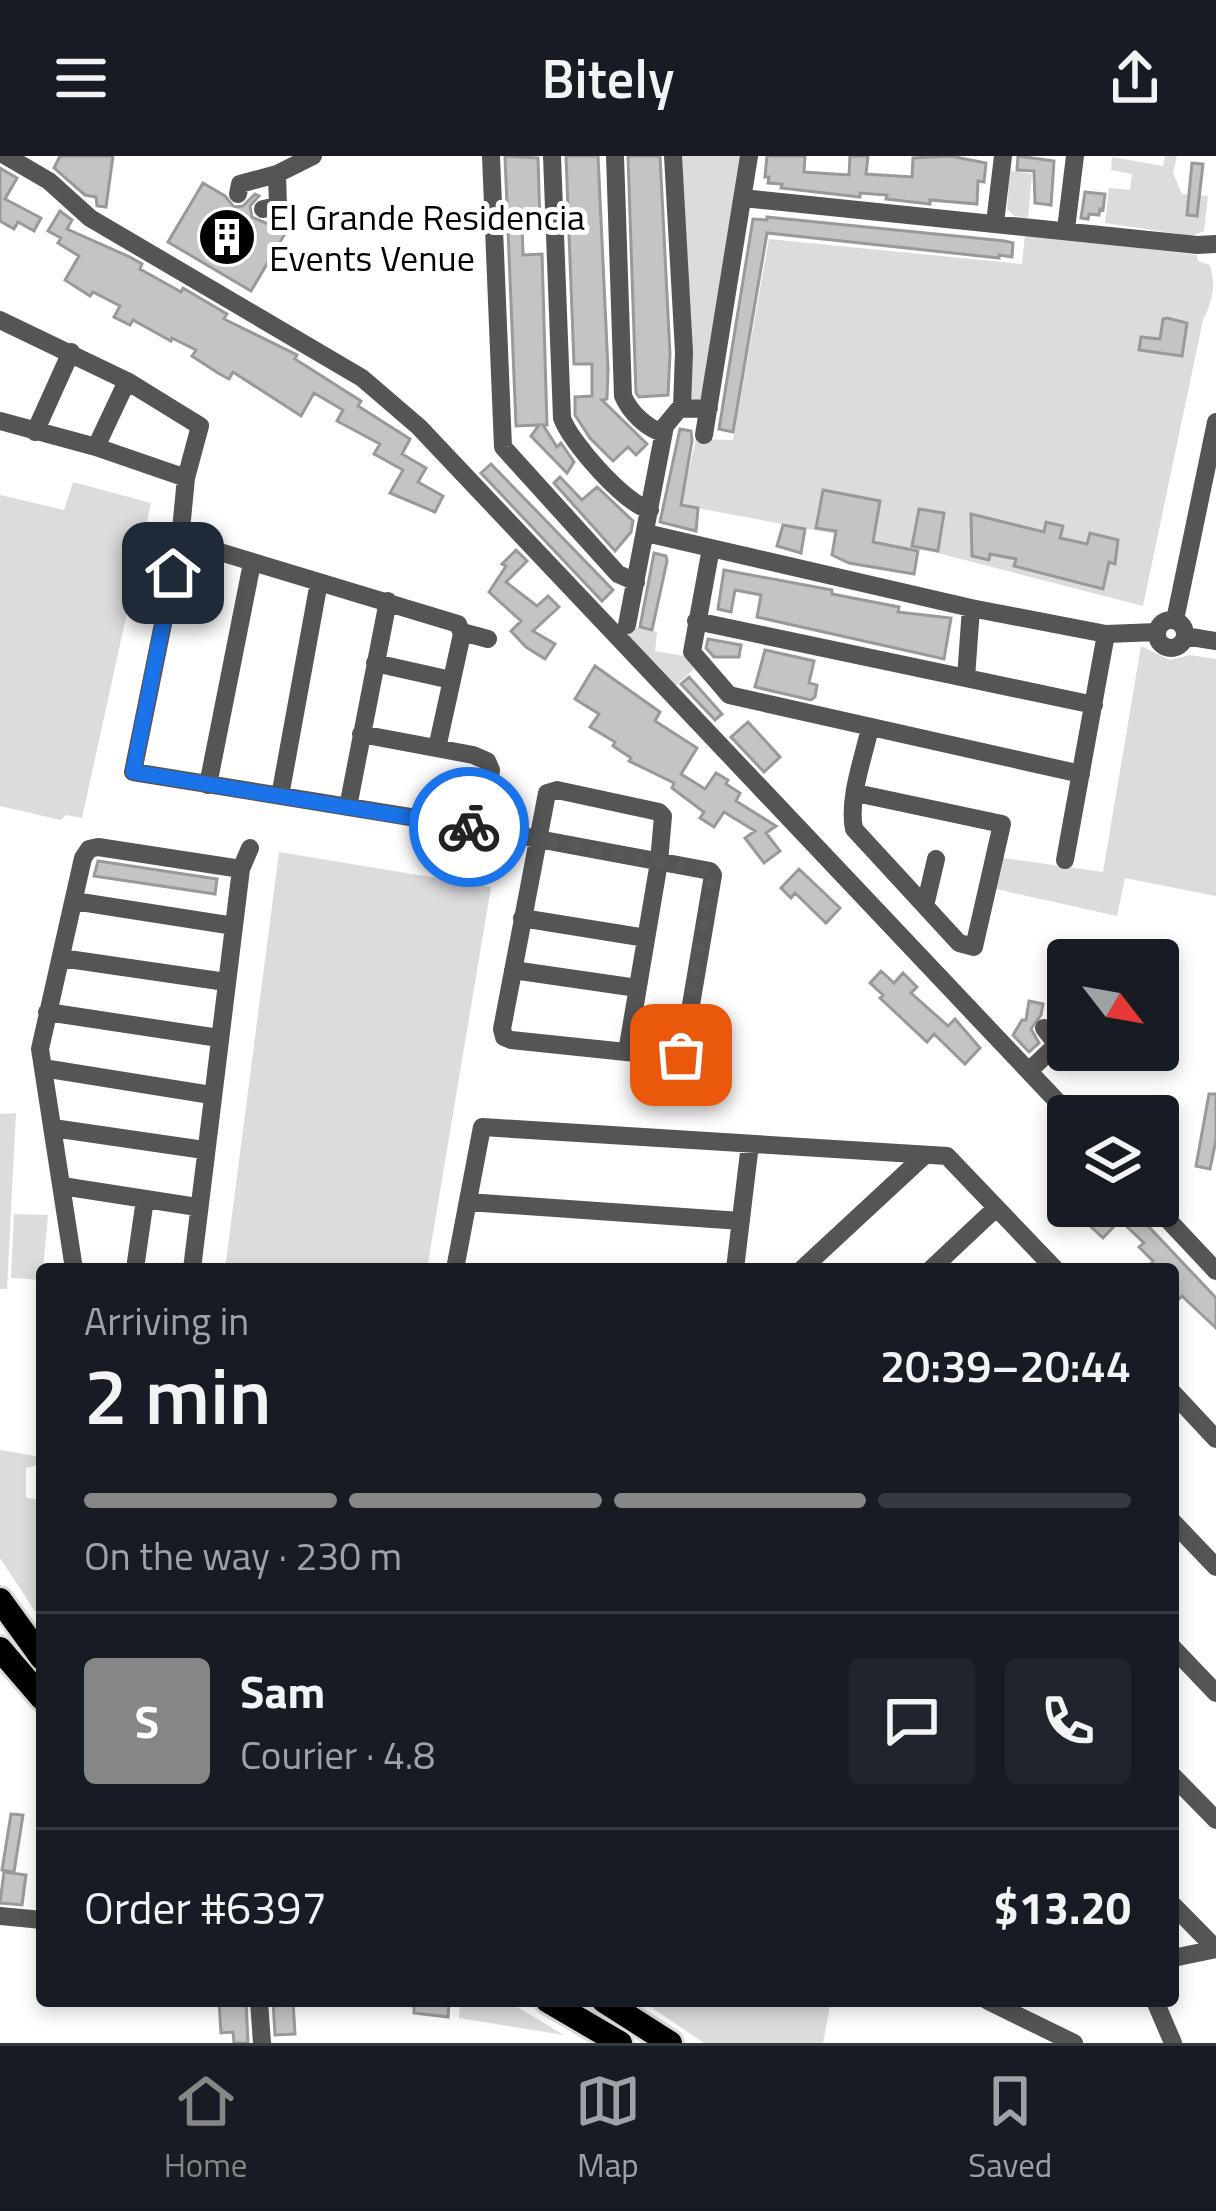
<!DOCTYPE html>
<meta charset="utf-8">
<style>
body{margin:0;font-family:"Titillium Web",sans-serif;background:#20242c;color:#f1f3f6;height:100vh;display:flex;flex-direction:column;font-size:45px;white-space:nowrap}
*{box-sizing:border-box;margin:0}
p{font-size:39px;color:#9ea1a6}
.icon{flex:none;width:66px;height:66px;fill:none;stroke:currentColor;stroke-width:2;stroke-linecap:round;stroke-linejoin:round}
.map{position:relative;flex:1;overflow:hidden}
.details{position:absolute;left:36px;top:1107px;width:1143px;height:744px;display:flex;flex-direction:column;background:#171b24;border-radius:12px;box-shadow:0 6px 18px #0003}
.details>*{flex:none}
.needle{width:78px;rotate:121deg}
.tools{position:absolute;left:1047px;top:783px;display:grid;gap:24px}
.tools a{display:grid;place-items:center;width:132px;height:132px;border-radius:12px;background:#171b24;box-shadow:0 6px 18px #0003;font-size:60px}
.pin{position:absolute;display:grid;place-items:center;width:102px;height:102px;color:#fff;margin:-51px;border-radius:24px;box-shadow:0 6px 18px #0006}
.courier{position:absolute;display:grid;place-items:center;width:120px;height:120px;margin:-60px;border:9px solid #1a73e8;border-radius:50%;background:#fff;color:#222;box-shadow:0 3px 15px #0007}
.overview em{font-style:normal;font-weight:600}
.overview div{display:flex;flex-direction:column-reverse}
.overview{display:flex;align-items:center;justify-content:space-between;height:204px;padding:0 48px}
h1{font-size:78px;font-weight:600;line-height:90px}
.bar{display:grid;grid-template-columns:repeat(4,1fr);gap:18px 12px;align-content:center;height:144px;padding:0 48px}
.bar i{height:15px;border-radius:9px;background:#363941}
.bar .current{background:#858687}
.bar p{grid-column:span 4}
.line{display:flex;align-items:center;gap:30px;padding:0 48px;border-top:3px solid #363941}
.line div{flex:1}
.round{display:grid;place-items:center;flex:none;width:126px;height:126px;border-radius:12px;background:#20242c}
header{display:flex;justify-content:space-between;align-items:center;height:156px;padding:0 48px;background:#171b24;font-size:54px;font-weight:600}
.tab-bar{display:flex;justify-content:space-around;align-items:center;height:168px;border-top:3px solid #363941;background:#171b24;font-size:33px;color:#9ea1a6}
.tab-bar a{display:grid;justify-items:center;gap:6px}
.tab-bar .current{color:#858687}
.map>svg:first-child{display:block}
</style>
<header><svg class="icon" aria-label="menu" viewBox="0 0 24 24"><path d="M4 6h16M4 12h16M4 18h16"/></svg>Bitely<svg class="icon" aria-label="share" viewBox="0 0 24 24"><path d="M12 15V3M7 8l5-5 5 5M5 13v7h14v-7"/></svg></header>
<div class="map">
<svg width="1216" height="1887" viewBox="0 0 1216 1887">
<rect width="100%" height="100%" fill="#fff"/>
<!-- green -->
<path fill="#dcdcdc" d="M678 0H740L702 242 696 245 691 243Z
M1165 0H1177L1173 17 1182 38 1208 40 1204 75 1192 80 1105 67 1109 32 1130 34 1132 18 1111 14 1112 1 1163 10Z
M1010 15 1032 18 1028 62 1014 60 1007 53Z
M1025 78 1197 99 1198 105 1210 109C1216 132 1213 143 1203 164L1143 450 938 397 681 349 696 283 733 284 769 83 1022 108Z
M73 326 151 347 82 662 66 659 61 664 0 650V339L64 354Z
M631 471 657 476 655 495 684 500 694 513 673 532 628 482Z
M1141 490 1170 504 1190 499 1216 503V740L1125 722 1117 760 996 733 1003 702 1103 716Z
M279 696 491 731 427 1113H225Z
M16 957 7 1133H0V958Z
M14 1058 48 1059 42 1124 11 1122Z
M0 1294 42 1301V1308L26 1312V1342L42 1344V1466L0 1402Z
M460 1845H507L564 1879 459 1862Z
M642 1845H831L823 1887H704Z"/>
<!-- building -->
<path fill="#c4c4c4" stroke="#999" stroke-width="3" d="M60 0H113L106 51 97 50 96 41 85 39 54 12Z
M505 0 538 2 540 69 522 70 523 99 542 98 547 269H543L557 291 561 287 574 306 567 317 531 280 539 269 516 270Z
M566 0H598L608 213 607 243 602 244 647 288 636 299 628 291 613 305 590 282 575 259V241L592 240V208H574Z
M628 0H660L670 198 668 239 639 241 636 237Z
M767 0H805L804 16 849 19 850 0H868L866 18 912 21 913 2 950 0 986 7 984 26 978 25 977 48 930 44V48L886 43 887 39 860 37V41L781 32 782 28 768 27 769 21H765Z
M1018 0 1054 5 1051 49 1035 47 1034 15 1017 14Z
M1192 7 1203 8 1197 60 1187 59Z
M0 12 17 22 5 43 41 62 34 75 18 66 14 73 0 65Z
M203 27 225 40 234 51 243 50 255 38 259 40 250 50 252 61 286 76 251 135 168 86Z
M1085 36 1105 38 1103 54 1100 53 1099 59 1089 58 1088 63 1081 62Z
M60 55 72 64 67 73 130 101 142 108 140 113 181 136 183 132 227 158 224 163 297 199 295 203 361 245 358 250 410 283 402 298 426 312 418 326 443 340 435 356 390 337 403 314 374 298 380 288 337 265 343 254 314 237 301 260 233 216 229 223 218 217 192 200 196 194 172 182 171 185 133 164 130 169 114 161 120 150 93 136 90 140 65 124 79 100 58 87 61 82 48 75Z
M767 61 1005 85 1013 87 1012 101 999 99V102L767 77 733 276 719 273 753 63 767 64Z
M1167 162 1187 167 1182 200 1139 194 1141 181 1160 183 1163 163Z
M680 273 691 275 692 285 681 349 698 352 696 375 660 366Z
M491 308 613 434 602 445 481 317Z
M560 321 582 344 597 331 633 365 631 376 615 395 554 327Z
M823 334 880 345 873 386 918 395 914 418 849 407 832 399 836 375 816 372Z
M919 353 944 357 938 395 912 390Z
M971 358 1044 376 1046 366 1063 370 1060 382 1087 388 1090 377 1118 384 1115 408 1109 406 1103 433 1014 410 1016 403 990 398 989 404 972 400Z
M783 369 805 373 801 397 777 390Z
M516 394 527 405 506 426 537 450 548 440 559 451 533 475 555 488 545 503 526 491 511 475 521 465 489 436 506 410 502 408Z
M654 397 666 400 667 405 652 474 640 471Z
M724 414 832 434V438L899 451 898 456 951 462 944 503 757 461 761 439 735 434 731 456 718 453Z
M708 483 741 489 739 501H714L706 492Z
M765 494 814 505 809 527 817 529 815 541 811 544 755 531Z
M595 510 660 556 655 565 697 592 681 618 705 633 716 617 728 624 726 628 740 637 736 645 776 670 766 677 780 695 764 707 745 682 755 675 724 656 714 671 700 662 704 656 672 632 674 627 629 605 631 602 613 590 615 586 590 571 599 558 575 543Z
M689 521 722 558 715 564 681 528Z
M748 566 780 601 764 616 731 581Z
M98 705 217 723 215 738 94 720Z
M799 713 840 752 826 767 795 737 791 742 781 732Z
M881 815 894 827 903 817 917 831 911 837 948 870 955 863 980 892 965 908 934 878 927 886 880 842 883 839 870 827Z
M1029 845 1043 848 1041 859 1031 873 1039 887 1029 896 1013 879 1022 864H1026Z
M1209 938H1216V984L1210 1013 1196 1010Z
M1087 1050H1104L1119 1065 1103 1082 1089 1069 1097 1060Z
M1133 1054 1216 1142V1172L1182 1140 1173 1149V1113H1146L1153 1105 1139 1091 1144 1087 1122 1066Z
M11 1658 23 1659 14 1716 2 1714Z
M4 1716 26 1719 22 1749 0 1747Z
M219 1845H246L248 1887H234L233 1876 221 1877Z
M273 1845H293L295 1878 275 1879Z
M414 1845H449L448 1861 414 1857Z"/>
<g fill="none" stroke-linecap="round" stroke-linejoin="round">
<defs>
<path id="major" d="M0 1444 42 1502
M0 1493 42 1542
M548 1845 620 1887
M604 1845 670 1887"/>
</defs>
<!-- major casing -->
<use href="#major" stroke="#dbdbdb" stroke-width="30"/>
<!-- minor -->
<path stroke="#555" stroke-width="18" d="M6 0 49 25 90 62 362 222 419 271 1071 960
M491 0 503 291 618 418 636 426
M552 0 562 262C570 286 626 349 650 354
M615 0 623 240C630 256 646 272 663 277
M673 0 684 196 682 252
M277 18 313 0
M238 38 240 28 277 18 278 50 263 53
M743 42 1197 89 1216 88
M995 67 1003 0
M1066 73 1075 0
M0 164 127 225 200 270 186 322 180 384 133 616 484 673C559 687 635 701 710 715L713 719 683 896 677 901H674L511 884 504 881 502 873 547 637 557 634 659 656 663 660 659 706 627 896
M0 265 96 291 186 322
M35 276 71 196
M704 279 749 0
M96 291 127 225
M646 377 971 452 1106 478 1157 476
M180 384 458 468 462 478 437 592
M711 392 692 496 729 539 1081 618
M1157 478a14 14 0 1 1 28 0a14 14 0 1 1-28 0Z
M1175 464 1216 266
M696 465 1094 549
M627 469 665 270 679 253 709 252
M462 476 488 483
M1185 480 1216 485
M375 507 451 524
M966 522 971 452
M361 578 473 599 487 605 491 614 484 673
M208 629 252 407
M856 637 1002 668 974 791 959 787 854 673C848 643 863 603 870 572
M280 640 319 426
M348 651 388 445
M1065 704 1106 478
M74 745 234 770
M925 750 936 703
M522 762 646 782
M61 802 226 826
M513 814 637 832
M47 856 219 882
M43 912 211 939
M1029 915 1053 892 1054 885 1044 872
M53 972 204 994
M62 1030 197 1051
M468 1046 741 1065
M1155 1050 1216 1115
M74 1113 40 893 83 702 89 693 98 691 241 713
M135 1113 145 1043
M192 1113 241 713 250 692
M455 1113 482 971 947 1000 1055 1113
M735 1113 750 988
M802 1113 925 999
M931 1113 996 1052
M1173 1237 1216 1283
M1173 1366 1216 1411
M1173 1492 1216 1537
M1173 1620 1216 1664
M1173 1749 1216 1793
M0 1760 42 1764
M1173 1802 1216 1793
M259 1845 262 1887
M988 1845 1074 1887
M1155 1845 1173 1887"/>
<!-- major -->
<use href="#major" stroke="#000" stroke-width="24"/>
</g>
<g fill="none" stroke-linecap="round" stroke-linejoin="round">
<!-- done -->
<path stroke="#595959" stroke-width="12" stroke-dasharray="0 21.6" d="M469 671 712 716 681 899"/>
<!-- route -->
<path stroke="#1a73e8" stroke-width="15" d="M173 417 133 616 469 671"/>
</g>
<!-- icons -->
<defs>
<symbol id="building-disc" viewBox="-11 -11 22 22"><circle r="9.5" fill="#000" stroke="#fff"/><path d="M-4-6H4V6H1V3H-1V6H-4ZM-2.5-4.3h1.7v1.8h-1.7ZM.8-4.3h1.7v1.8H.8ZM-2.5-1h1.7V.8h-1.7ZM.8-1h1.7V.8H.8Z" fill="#fff"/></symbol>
</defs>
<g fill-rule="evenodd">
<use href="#building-disc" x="194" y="48" width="66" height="66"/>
</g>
<g text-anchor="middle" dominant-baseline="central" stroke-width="10" stroke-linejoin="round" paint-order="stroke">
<!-- poi labels -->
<g font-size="36" fill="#000" stroke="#fff" text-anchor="start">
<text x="269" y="60">El Grande Residencia<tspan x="269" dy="41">Events Venue</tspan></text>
</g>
</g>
</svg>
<div class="tools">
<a><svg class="needle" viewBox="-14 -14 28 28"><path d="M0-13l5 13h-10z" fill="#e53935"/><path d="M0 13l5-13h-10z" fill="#9ea1a6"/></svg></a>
<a><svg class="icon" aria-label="layers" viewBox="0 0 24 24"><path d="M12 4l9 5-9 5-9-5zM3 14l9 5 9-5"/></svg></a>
</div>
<div class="pin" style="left:681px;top:899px;background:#ea580c"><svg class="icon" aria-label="bag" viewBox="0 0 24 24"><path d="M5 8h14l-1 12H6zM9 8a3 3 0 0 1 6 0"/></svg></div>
<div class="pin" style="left:173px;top:417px;background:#1f2937"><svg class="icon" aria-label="home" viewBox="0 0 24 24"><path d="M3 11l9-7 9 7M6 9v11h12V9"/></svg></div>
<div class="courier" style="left:469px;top:671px"><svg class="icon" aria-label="bike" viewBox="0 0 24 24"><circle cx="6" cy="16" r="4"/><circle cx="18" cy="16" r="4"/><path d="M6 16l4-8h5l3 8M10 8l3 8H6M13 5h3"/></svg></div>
<section class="details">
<div class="overview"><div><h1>2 min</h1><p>Arriving in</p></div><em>20:39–20:44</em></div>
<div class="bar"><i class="current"></i><i class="current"></i><i class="current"></i><i></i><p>On the way · 230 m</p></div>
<div class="line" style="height:216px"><b class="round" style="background:#858687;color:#fff">S</b><div><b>Sam</b><p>Courier · 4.8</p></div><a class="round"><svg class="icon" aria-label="chat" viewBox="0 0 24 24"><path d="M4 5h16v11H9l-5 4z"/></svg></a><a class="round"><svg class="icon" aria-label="phone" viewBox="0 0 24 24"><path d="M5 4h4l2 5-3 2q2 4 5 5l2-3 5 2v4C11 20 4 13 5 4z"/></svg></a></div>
<div class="line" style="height:156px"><div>Order #6397</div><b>$13.20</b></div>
</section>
</div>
<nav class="tab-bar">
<a class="current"><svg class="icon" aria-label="home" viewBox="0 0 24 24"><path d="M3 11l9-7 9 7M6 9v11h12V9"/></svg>Home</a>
<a><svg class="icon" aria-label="map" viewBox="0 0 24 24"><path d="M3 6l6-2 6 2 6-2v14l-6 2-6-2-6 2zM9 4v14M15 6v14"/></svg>Map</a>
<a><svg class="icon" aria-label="saved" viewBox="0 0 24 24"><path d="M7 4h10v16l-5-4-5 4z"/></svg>Saved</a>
</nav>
